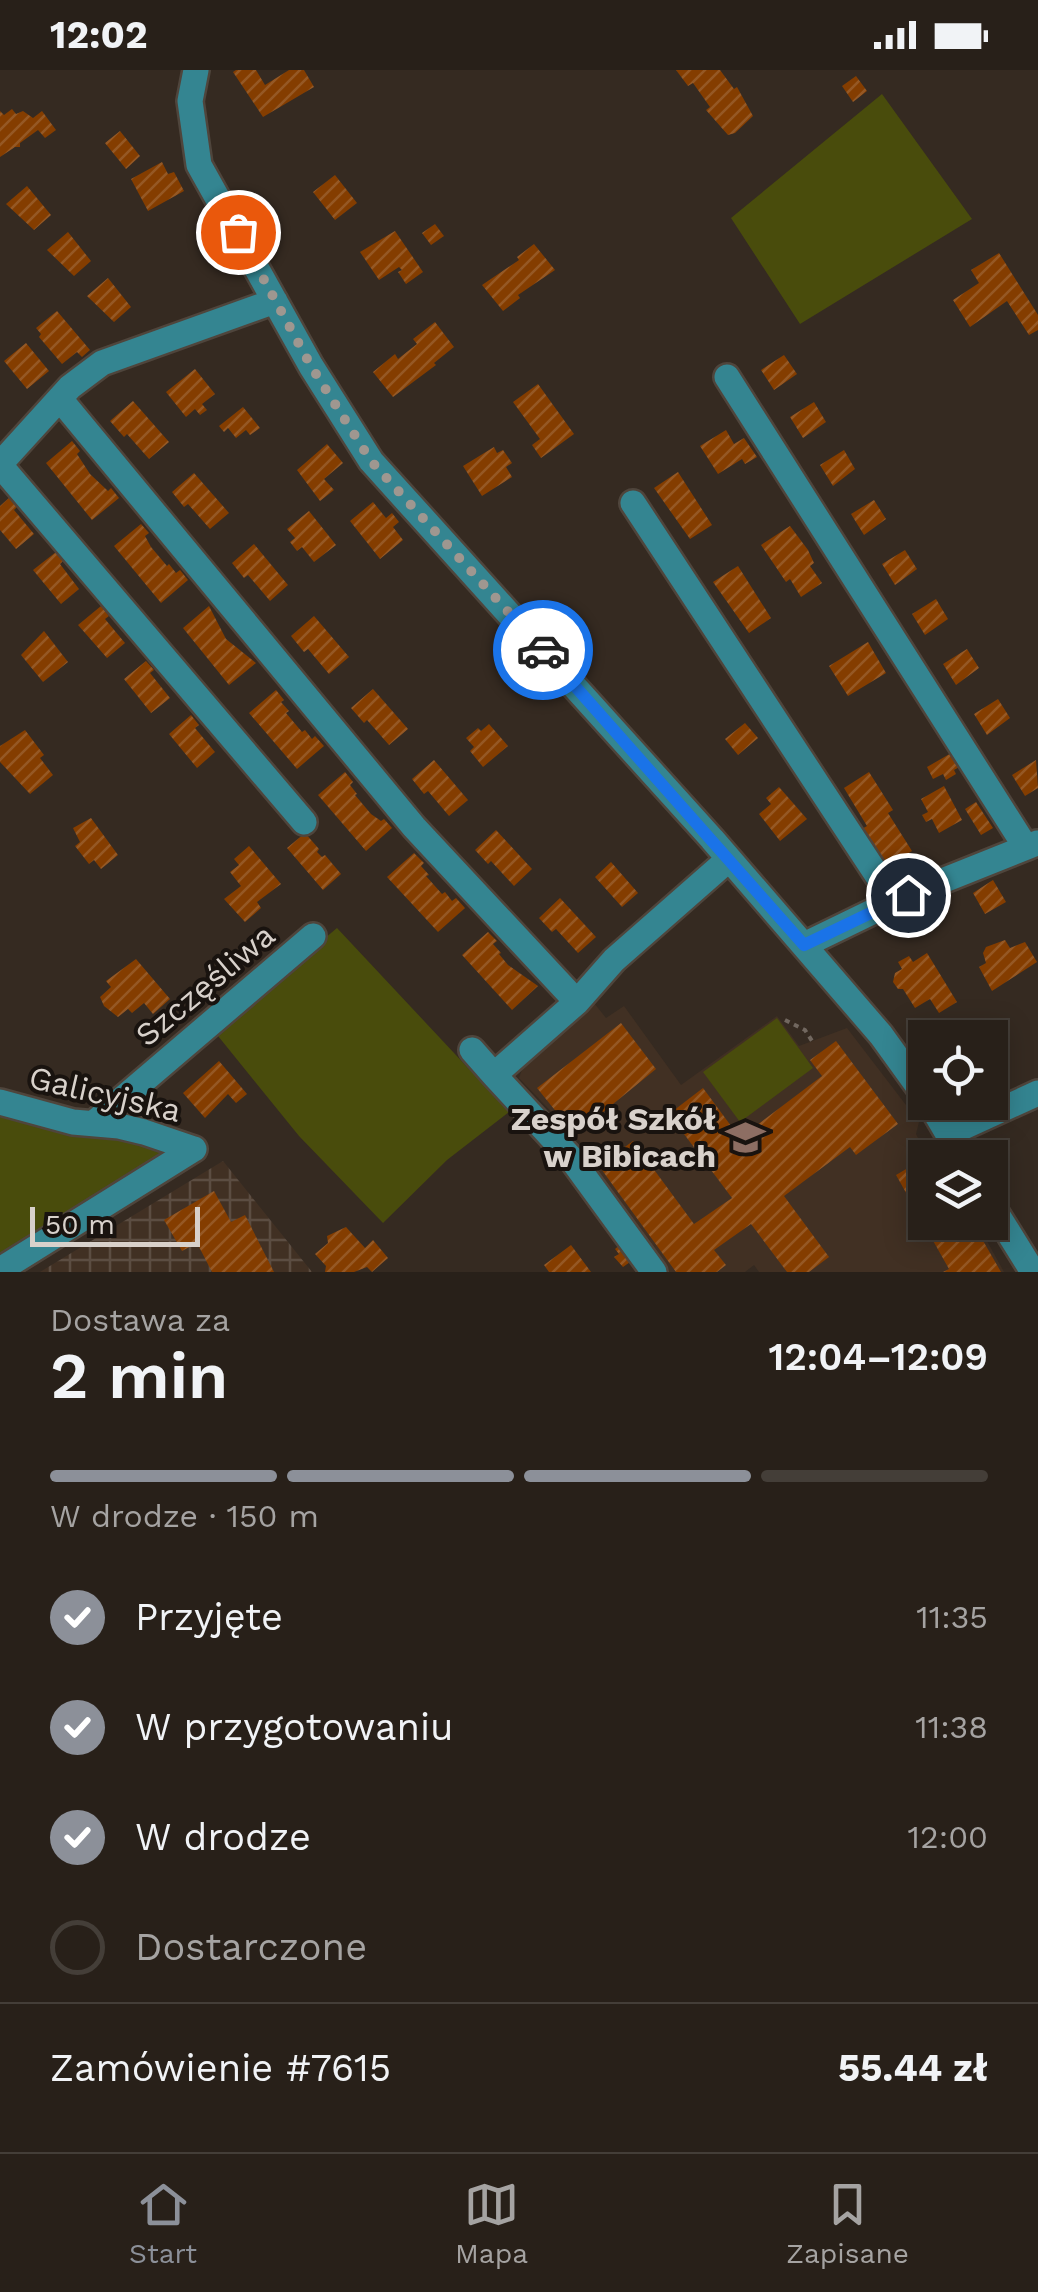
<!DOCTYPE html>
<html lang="pl">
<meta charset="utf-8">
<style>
body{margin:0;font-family:"Work Sans",sans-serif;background:#302822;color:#f1f3f6;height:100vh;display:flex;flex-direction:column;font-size:38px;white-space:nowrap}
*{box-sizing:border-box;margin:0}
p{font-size:32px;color:#a5a3a2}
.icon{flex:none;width:55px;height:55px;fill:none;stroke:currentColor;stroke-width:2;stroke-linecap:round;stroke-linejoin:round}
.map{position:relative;height:1202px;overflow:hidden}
.drawer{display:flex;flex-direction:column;background:#282019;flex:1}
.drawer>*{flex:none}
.controls{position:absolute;left:908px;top:950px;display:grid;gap:20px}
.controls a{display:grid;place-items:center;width:100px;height:100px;border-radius:0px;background:#282019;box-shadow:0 5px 25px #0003,0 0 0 2px #443e38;font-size:50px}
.scale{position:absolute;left:30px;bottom:25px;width:170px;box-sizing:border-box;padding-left:10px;border:5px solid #d8d1cb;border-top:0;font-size:28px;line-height:35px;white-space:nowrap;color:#d8d1cb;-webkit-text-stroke:8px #19130f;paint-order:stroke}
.pin{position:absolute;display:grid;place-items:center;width:85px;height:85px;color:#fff;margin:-42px;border:5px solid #fff;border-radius:50%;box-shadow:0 2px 10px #0007}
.courier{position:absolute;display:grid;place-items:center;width:100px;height:100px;margin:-50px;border:8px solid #1a73e8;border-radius:50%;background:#fff;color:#222;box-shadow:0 2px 12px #0007}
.head em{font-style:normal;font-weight:600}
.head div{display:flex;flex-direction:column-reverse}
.head{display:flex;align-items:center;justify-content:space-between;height:170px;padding:0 50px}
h1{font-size:65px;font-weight:600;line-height:75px}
.bar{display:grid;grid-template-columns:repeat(4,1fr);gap:15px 10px;align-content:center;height:120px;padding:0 50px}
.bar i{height:12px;border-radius:8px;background:#443e38}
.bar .active{background:#8c9099}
.bar p{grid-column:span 4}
.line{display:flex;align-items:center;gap:25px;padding:0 50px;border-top:2px solid #443e38}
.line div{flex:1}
ol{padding:0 50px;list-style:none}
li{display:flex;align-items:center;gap:30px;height:110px}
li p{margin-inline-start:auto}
li .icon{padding:10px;border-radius:50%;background:#8c9099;color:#fff;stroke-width:4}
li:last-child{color:#a5a3a2}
li i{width:55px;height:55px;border:5px solid #443e38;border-radius:50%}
.status{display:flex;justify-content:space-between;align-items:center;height:70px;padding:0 50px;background:#282019;direction:ltr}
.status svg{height:28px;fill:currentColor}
.tab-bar{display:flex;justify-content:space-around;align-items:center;height:140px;border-top:2px solid #443e38;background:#282019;font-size:28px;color:#a5a3a2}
.tab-bar a{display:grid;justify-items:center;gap:5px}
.tab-bar .active{color:#8c9099}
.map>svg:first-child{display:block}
</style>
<div class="status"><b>12:02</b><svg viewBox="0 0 49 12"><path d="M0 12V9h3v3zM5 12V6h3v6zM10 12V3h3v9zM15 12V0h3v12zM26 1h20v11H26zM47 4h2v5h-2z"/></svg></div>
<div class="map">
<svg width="1038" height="1202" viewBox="0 0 1038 1202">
<defs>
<pattern id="industrial-grid" width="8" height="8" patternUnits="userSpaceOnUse" patternTransform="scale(2.5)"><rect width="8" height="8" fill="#413023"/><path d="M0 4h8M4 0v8" fill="none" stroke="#5c4d42"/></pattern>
<pattern id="building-hatch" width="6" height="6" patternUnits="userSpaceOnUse" patternTransform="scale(2.5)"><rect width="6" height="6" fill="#843d00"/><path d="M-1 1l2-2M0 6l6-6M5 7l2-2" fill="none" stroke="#955824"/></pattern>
</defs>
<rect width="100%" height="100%" fill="#352a21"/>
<!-- built -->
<path fill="#413023" d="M594 933 606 948 624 936 681 1015 777 946 799 976 847 958 919 1052 916 1064 924 1080 940 1087 925 1088V1152L977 1153 1004 1202H759L754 1195 745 1202H666L593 1097V1090L585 1077 519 1008 524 994Z"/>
<!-- industrial -->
<path fill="url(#industrial-grid)" d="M223 1091 312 1202H40Z"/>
<!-- grass -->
<path fill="#494c0c" d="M882 24 972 149 800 254 731 148Z
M337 858 469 999 513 1039 447 1090 383 1153 299 1066 214 961Z
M777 948 813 998 740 1052 703 1002Z
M0 1041 116 1066 168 1084 0 1185Z"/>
<!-- building -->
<path fill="url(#building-hatch)" d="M236 0H256L265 15 289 0H304L314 17 263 47 233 2Z
M676 0H720L734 19 737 17 753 46 735 63 728 65 706 40 710 37 693 13 688 16Z
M856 6 867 21 853 32 842 16Z
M12 39 16 44 23 41 33 48 42 41 56 60 45 68 38 60 20 73V77H15L0 87V41L4 45Z
M120 61 140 86 126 99 105 73Z
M162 92 168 104 174 102 184 121 148 141 131 109Z
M335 105 357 133 335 150 313 122Z
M27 116 51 145 34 160 6 134Z
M435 154 444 166 431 175 422 163Z
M395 161 423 202 406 214 398 202 402 200 399 197 379 210 360 182Z
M68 162 91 191 74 206 47 180Z
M534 174 555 200 518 225 520 228 503 241 482 215 519 190 517 187Z
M999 183 1038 245V260L1029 265 1007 231 970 257 953 230 979 213 971 200Z
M108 208 131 237 114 252 87 226Z
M57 241 90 280 82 287 77 282 62 294 39 267 41 264 36 258Z
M435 252 454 277 434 293 436 295 393 327 373 302 395 284 398 289 417 274 413 269Z
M26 273 49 301 27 319 4 291Z
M784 285 797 304 774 320 761 300Z
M195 299 215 324 202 334 207 340 200 345 195 339 186 347 166 322Z
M538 314 574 364 541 388 532 375 540 369 513 332Z
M133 331 169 372 149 389 127 364 124 367 110 351Z
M814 332 826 352 803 368 790 347Z
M243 337 260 358 250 365 246 360 236 368 228 358 224 362 219 356Z
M726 360 734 374 744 368 757 387 745 394 742 389 718 404 700 376Z
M72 371 80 381 77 384 90 404 108 421 111 418 119 428 92 450 46 393Z
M327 374 343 393 324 409 334 420 320 431 297 400Z
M494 377 497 383 503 380 512 393 506 397 512 407 482 426 463 396Z
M844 380 855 399 833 416 820 395Z
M678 402 712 455 690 469 654 418Z
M194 403 229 443 210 459 188 434 184 437 172 422Z
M10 427 18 436 14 440 34 464 16 479 0 460V436Z
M874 430 886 449 864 465 851 444Z
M373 432 386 448 392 443 399 452 393 457 403 470 380 489 350 451Z
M309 441 336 475 314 492 302 477 297 481 290 472 295 468 287 459Z
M141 454 149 463 145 466 151 477 167 496 169 494 176 503 180 500 188 510 161 533 114 476Z
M790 456 808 480 814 493 810 496 822 513 801 527 790 509 786 512 761 475Z
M254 474 288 515 270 531 248 505 244 508 232 493Z
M905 480 917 499 895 515 882 494Z
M56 482 63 491 60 494 79 519 61 534 33 500Z
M738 496 771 548 749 563 713 512Z
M936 529 948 549 925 565 912 544Z
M101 536 109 546 105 549 125 573 107 588 78 555Z
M209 536 226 569 256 593 229 615 183 558Z
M314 546 349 587 329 604 308 579 304 582 291 566Z
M44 561 68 592 43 612 21 585Z
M868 572 886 603 848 626 829 596Z
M967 579 979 598 956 615 943 594Z
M146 591 154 600 150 603 170 628 151 643 124 609Z
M373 619 408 659 389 675 367 650 364 653 351 638Z
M276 620 284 630 281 632 289 641 286 643 302 662 305 660 312 669 315 666 324 676 297 699 249 643Z
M998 629 1010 648 987 665 974 644Z
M191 645 199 655 195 658 215 682 197 698 169 664Z
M745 653 758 668 738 685 725 669Z
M489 654 508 676 483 697 470 681 474 677 466 668 478 658 481 661Z
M25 660 44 685 40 688 53 705 30 724 0 692V676Z
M953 682 961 696 954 700 956 704 946 710 943 704 933 709 927 697Z
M434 690 468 730 449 746 428 721 424 724 412 709Z
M1036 690 1038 718 1025 726 1012 705Z
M345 702 353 712 350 715 357 724 355 725 371 744 381 751 384 749 392 758 366 781 318 725Z
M869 702 893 740 888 743 912 781 886 797 862 759 867 756 844 718Z
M944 716 962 750 939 763 932 749 926 752 922 745 928 742 921 729Z
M779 717 807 749 780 771 759 744 771 734 766 728Z
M976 732 993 758 981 765 965 739Z
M91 748 118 785 101 799 94 790 89 794 75 776 80 772 73 758Z
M496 760 532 799 514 816 491 791 488 794 475 780Z
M305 763 319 779 317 782 322 787 325 785 341 804 323 820 287 778Z
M249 776 281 814 257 832 261 838 245 852 224 829 241 816 230 802 239 795 234 789Z
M414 783 424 793 421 796 429 805 426 806 442 824 445 822 452 831 456 828 465 838 438 862 387 807Z
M611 792 638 823 622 837 595 807Z
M993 810 1006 832 985 844 973 823Z
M560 828 596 867 578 883 556 859 552 862 539 848Z
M488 862 497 871 493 874 501 883 499 884 508 895 538 916 512 940 462 885Z
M1005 870 1010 878 1025 872 1037 892 992 921 979 897 986 893 983 883 986 877Z
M927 883 957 932 939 943 930 929 915 938 903 919H898L893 912 895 903 902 899 898 892 909 886 913 892Z
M136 889 170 929 153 944 144 933 132 943 128 939 118 947 104 936 100 927 111 917 106 911Z
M621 953 656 999 575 1065 537 1018Z
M836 971 898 1054 856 1085 850 1077 784 1126 829 1187 809 1202H787L751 1154 714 1180 726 1195 717 1202H676L599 1096 633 1071 694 1154 732 1128 669 1044 703 1018 740 1068 822 1006 810 990Z
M219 991 247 1024 236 1033 228 1024 205 1048 183 1023Z
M925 1088V1152H961L965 1160 974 1155 1001 1202H943L949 1199 896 1105Z
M214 1121 231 1152 245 1145 274 1202H212L197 1173 182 1181 164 1150Z
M346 1157 365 1178 373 1170 388 1188 372 1202 367 1197 354 1202H325L326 1196 315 1184 328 1173 327 1166Z
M621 1174 633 1190 623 1197 614 1187 619 1184 615 1179Z
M571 1175 591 1202H549L544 1195Z"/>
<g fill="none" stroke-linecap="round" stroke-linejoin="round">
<defs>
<path id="minor" d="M196 0 190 31 199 95 311 296 371 391 712 769 881 965 925 1026
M727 307 1025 776
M60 329 414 757 577 932
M0 394 70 317 102 293 275 231
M0 395 304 752
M633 433 894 831
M804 875 907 825 1037 773
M472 980 494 1005
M0 1032 73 1052 119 1056 144 1062 194 1079
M929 1032 962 1088
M94 1053 313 866
M948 1064 1038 1023
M990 1133 1033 1202
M0 1200 194 1079
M654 1202 570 1087 494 1005 577 932 614 890 729 789"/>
</defs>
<!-- minor casing -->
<use href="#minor" stroke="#4f453c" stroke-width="30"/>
<!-- path -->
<path stroke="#71675f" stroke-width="4" stroke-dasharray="5 5" stroke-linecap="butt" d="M785 950 805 960 812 971"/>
<!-- minor -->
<use href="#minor" stroke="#348591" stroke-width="25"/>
</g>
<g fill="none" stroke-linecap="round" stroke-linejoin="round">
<!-- done -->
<path stroke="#9f9790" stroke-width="10" stroke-dasharray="0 18" d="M238 162 311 296 371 391 543 580"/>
<!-- route -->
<path stroke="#1a73e8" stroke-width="12" d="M543 580 804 875 908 825"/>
</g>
<!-- icons -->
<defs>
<symbol id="school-bare" viewBox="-9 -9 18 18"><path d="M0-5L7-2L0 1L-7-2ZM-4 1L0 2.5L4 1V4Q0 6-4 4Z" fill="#8d6e63" stroke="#19130f" stroke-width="2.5" paint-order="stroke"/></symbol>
</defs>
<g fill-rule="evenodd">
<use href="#school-bare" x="718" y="1040" width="55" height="55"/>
</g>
<g text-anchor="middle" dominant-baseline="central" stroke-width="8" stroke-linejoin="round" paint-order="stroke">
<!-- street labels -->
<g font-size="32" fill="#d8d1cb" stroke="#19130f">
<text transform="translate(205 915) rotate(-40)">Szczęśliwa</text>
<text transform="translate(105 1024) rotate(13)">Galicyjska</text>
</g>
<!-- poi labels -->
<g font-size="32" font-weight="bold" fill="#d8d1cb" stroke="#19130f" text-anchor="end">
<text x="716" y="1049">Zespół Szkół<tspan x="716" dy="37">w Bibicach</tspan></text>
</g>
</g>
</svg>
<div class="controls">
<a><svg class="icon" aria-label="locate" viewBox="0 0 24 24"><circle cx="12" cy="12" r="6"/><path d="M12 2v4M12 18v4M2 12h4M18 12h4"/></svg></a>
<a><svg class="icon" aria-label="layers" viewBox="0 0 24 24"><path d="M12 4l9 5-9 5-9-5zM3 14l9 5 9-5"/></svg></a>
</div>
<div class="scale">50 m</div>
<div class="pin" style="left:238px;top:162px;background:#ea580c"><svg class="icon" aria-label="bag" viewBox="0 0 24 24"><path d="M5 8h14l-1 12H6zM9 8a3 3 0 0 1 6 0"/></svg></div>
<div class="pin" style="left:908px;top:825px;background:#1f2937"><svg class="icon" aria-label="home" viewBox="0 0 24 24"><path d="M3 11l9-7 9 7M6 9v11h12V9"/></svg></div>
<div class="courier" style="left:543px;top:580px"><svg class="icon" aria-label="car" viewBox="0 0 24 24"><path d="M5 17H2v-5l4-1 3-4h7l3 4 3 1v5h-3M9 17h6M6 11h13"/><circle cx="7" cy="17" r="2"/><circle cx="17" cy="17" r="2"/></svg></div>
</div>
<section class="drawer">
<div class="head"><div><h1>2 min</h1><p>Dostawa za</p></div><em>12:04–12:09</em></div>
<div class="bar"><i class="active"></i><i class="active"></i><i class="active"></i><i></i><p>W drodze · 150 m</p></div>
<ol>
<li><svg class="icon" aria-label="check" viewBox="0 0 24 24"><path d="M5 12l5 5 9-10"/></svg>Przyjęte<p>11:35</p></li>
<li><svg class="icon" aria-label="check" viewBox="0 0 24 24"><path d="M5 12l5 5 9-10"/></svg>W przygotowaniu<p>11:38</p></li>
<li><svg class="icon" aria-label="check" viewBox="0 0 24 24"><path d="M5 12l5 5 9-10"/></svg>W drodze<p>12:00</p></li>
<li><i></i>Dostarczone</li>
</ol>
<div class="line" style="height:130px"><div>Zamówienie #7615</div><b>55.44 zł</b></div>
</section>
<nav class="tab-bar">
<a class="active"><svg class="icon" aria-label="home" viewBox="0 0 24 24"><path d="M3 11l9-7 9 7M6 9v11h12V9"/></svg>Start</a>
<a><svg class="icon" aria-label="map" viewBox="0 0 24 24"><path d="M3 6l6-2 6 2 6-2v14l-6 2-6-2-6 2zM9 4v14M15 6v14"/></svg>Mapa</a>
<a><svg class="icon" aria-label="saved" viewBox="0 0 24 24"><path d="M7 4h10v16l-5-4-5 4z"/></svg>Zapisane</a>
</nav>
